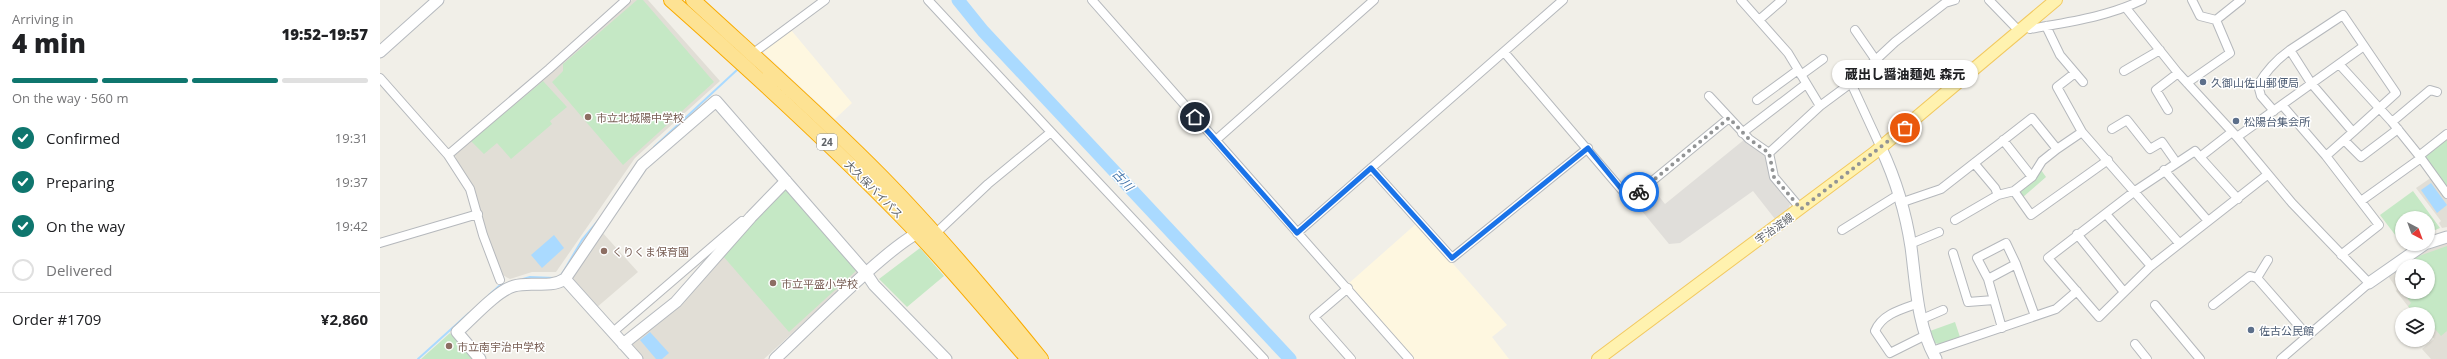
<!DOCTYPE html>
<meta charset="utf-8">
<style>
body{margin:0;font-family:"Open Sans","Noto Sans JP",sans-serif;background:#f2f2f2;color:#202124;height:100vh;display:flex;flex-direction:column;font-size:15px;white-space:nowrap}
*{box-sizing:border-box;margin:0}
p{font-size:13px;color:#757577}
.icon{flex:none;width:22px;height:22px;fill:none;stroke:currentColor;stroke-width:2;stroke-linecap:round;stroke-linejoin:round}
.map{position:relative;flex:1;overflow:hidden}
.side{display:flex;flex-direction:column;background:#fff;width:380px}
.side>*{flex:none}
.needle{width:26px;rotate:139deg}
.controls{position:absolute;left:2015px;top:211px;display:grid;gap:8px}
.controls a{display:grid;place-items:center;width:40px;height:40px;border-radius:50%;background:#fff;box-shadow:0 1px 3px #0004;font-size:20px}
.pin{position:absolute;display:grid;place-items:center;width:34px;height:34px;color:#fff;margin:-17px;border:2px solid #fff;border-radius:50%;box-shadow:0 1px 4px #0007}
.courier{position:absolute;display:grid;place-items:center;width:40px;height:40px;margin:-20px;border:3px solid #1a73e8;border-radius:50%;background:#fff;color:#222;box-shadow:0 1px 5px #0007}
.bubble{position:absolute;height:28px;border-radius:14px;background:#fff;box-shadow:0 1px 3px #0004;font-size:13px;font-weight:800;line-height:28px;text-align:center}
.head em{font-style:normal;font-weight:800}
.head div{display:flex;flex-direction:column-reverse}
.head{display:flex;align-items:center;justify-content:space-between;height:68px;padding:0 12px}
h1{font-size:26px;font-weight:800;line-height:30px}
.bar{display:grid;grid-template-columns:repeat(4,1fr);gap:6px 4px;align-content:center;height:48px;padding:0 12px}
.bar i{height:5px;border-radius:3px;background:#e0e0e0}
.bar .active{background:#0f766e}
.bar p{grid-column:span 4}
.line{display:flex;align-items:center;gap:10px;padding:0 12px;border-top:1px solid #e0e0e0}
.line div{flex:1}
ol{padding:0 12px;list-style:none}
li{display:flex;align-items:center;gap:12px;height:44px}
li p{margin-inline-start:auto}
li .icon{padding:4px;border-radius:50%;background:#0f766e;color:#fff;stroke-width:4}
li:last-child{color:#757577}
li i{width:22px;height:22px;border:2px solid #e0e0e0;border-radius:50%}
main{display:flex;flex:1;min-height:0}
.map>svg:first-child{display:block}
</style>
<main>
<section class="side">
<div class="head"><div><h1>4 min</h1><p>Arriving in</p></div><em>19:52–19:57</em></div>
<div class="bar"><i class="active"></i><i class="active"></i><i class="active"></i><i></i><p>On the way · 560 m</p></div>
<ol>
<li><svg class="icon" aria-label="check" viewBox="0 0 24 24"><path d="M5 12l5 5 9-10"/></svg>Confirmed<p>19:31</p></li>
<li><svg class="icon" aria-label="check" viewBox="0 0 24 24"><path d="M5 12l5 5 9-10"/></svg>Preparing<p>19:37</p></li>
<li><svg class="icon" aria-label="check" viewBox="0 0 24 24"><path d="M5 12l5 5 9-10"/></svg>On the way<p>19:42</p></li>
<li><i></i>Delivered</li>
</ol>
<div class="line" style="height:52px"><div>Order #1709</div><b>¥2,860</b></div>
</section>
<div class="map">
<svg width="2067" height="359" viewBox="0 0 2067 359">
<rect width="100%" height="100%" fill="#f1efe8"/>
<!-- commercial -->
<path fill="#fef7e0" d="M411 30 472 103 455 119 382 51Z
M1037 223 1127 325 1112 337 1129 359H1033L968 284Z"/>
<!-- industrial -->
<path fill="#e0deda" d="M1365 139 1380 150 1386 158 1390 178 1410 204 1409 208 1395 219 1373 191 1300 243 1289 244 1252 199 1270 185 1285 204Z"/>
<!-- education -->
<path fill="#e1ded6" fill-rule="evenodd" d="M252 0H268L340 81 255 158 176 272H152L130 279 126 277 120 273 74 153Z
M2052 177 2067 199V227L2062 228 2059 223 2061 221 2036 188Z
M406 185 481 270 384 359H263L249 343Z
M221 231 258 272 216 308 191 278Z
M2067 243V359H2051L2042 349 2054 339 2048 331V314H2034L2016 291 2017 289 2008 276 2039 253ZM2022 266H2048V292H2022Z"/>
<!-- green -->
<path fill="#c5e8c5" d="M257 0H263L334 82 243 165 172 82 183 71V64Z
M163 81 187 107 170 121 172 124 131 159 117 143 104 154 91 141Z
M2067 136V189L2044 156Z
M1661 170 1666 177 1643 197 1638 192Z
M406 187 477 270 409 332 343 256Z
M2033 191 2060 228 2048 233V218H2022V244L2000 215Z
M2067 246V331L2061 336 2055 329 2051 332 2048 329V314H2035L2028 306 2031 303 2023 292H2048V266H2025L2039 256Z
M540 248 564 276 527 307 499 279Z
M1575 322 1580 337 1559 344 1553 343 1550 331Z
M70 333 94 359H41Z"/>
<!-- water -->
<path fill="#aadaff" d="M2051 183 2067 205 2057 213 2041 190Z
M174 235 184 248 162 268 151 255Z
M270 332 289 353 282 359H276L260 340Z"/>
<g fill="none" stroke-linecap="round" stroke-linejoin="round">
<!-- stream -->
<path stroke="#aadaff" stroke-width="2" d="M274 147 358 69
M233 199 254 168
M178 277 182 274 202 240 222 216
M143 279 150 277 174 278
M109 295 119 286 125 284
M38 359 89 313"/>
<!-- river -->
<path stroke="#aadaff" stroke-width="13" d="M578 0 603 31 910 359"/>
<defs>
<path id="street" d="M548 0 671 132 608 184 555 234
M712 0 1029 359
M1361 0 1408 53 1440 106
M1609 0 1639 31
M1812 0 1820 16 1836 20 1861 0
M1746 8 1798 73 1857 137 1912 203 1989 283 1901 359
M1963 15 2016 93 1973 132 1931 83 1910 50Z
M1379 20 1402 0
M1647 25 1650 29C1688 22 1727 17 1762 0
M1666 26 1680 55 1703 82
M1475 30 1495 59
M1124 52 1247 196H1254L1349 118
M372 54 445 0
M1959 64 2012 122 2041 158 1981 201
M1744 71 1780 50
M1695 73 1677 87 1702 132
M1421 75 1443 59
M0 78 68 155 90 189 103 235 120 280
M1471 83 1501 148
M1807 83 1850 53 1836 20
M1329 96 1369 139 1389 153 1394 177 1421 209
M1377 100 1418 70
M1902 105 1946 156 1999 225 1961 255
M1788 110 1776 90 1798 73
M1894 111 1881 96 1878 85C1886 71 1896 60 1910 50
M2012 122 2050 90 2057 92
M1732 129 1747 120 1770 149 1782 142 1796 162
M671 132 884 359
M1852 132 1820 157 1815 151 1755 191 1668 258 1719 317 1771 266 1887 175
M1362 133 1426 84
M1857 137 1984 46
M836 140 994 0
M1623 140 1652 177
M1964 140 1981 157 2018 129
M1389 153 1440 106 1471 83 1515 42 1565 3 1575 0
M68 155 169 69 246 0
M1946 156 1973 132
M2039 156 2067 134
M1820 157 1858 199
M2041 158 2067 194
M1594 163 1615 188 1618 195
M991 168 1072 258 1208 148
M1784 170 1828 221
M1634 191 1651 215 1728 160
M1520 203 1561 189 1652 118 1677 149 1702 132 1799 243
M1726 214 1771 266
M1575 220 1618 195 1634 191 1652 177 1662 161 1677 149
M1462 230 1518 195
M917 233 1183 0
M1697 234 1744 292
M0 243 98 214
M1530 244 1559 232
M1573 253 1588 302 1614 300
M1877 278 1888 260
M1608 279 1597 258 1626 243 1636 264
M968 288 934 317 971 359
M1539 303C1522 309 1502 314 1495 331L1510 353 1546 335
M1775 305 1820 359
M1833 305 1870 276 1877 278 1927 335
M1542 319 1563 310
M1622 328 1608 279 1636 264 1655 316
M233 332 362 221
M1755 344 1767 359
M1552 351 1676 309 1697 291"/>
<path id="secondary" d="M0 52 58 0
M1501 148C1515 178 1526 214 1531 247 1536 284 1537 326 1556 359
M2048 243 2067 237
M185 279 257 359
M1989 283 2045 244
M243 344 296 302 371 217 406 181
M100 359 77 332C91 320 116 291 134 286 151 281 169 289 185 279L262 165 336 101 486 273 494 285 566 359
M395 359C420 336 519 235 544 231"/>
<path id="primary" d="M1218 359 1494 153 1676 0"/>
<path id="highway" d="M291 0C371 71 449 142 523 218 567 263 607 312 648 359
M313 0C376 58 441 115 501 176 558 234 610 296 661 359"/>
</defs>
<!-- street casing -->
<use href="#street" stroke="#b5b8bc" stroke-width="10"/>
<!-- secondary casing -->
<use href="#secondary" stroke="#b6babf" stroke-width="13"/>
<!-- primary casing -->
<use href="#primary" stroke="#f2c960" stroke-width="14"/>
<!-- highway casing -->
<use href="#highway" stroke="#f9ab00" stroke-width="16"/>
<!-- street -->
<use href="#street" stroke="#fff" stroke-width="8"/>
<!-- secondary -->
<use href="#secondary" stroke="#fff" stroke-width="11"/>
<!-- primary -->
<use href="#primary" stroke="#fff2af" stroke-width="12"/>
<!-- highway -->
<use href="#highway" stroke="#fde293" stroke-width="14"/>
</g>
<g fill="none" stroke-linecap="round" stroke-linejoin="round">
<!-- done -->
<path stroke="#929495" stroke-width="4" stroke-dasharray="0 7.2" d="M1259 192 1349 118 1369 139 1389 153 1394 177 1421 209 1525 128"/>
<!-- route -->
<path stroke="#1a73e8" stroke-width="5" d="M815 117 917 233 991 168 1072 258 1208 148 1247 196H1254L1259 192"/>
</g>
<!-- markers -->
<g fill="#5c6f8a" stroke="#fff" stroke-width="1.5">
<circle cx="1823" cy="82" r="4"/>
<circle cx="1856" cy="121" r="4"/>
<circle cx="1871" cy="330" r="4"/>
</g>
<g fill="#8d6e63" stroke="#fff" stroke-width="1.5">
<circle cx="208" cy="117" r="4"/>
<circle cx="224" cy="251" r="4"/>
<circle cx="393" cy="283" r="4"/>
<circle cx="69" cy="346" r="4"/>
</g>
<g text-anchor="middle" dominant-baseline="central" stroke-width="3" stroke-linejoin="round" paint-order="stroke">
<!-- shield labels -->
<rect fill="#fff" stroke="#8f9295" stroke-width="1" x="437" y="134" width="20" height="16" rx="3"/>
<g font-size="10" font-weight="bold" fill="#5f6368">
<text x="447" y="142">24</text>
</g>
<!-- service labels -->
<g font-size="11" fill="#4e5e75" stroke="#fff" text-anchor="start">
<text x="1831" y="82">久御山佐山郵便局</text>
<text x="1864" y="121">松陽台集会所</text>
<text x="1879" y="330">佐古公民館</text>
</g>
<!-- education labels -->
<g font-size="11" fill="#785e54" stroke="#fff" text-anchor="start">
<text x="216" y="117">市立北城陽中学校</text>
<text x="232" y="251">くりくま保育園</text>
<text x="401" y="283">市立平盛小学校</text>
<text x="77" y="346">市立南宇治中学校</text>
</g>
<!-- street labels -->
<g font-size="11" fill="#5f6368" stroke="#fff">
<text transform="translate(494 189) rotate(45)">大久保バイパス</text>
<text transform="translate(1394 228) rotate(-36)">宇治淀線</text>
</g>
<!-- water labels -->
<g font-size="12" font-style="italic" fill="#4174aa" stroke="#fff">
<text transform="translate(743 180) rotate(47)">古川</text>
</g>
</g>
</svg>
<div class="controls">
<a><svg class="needle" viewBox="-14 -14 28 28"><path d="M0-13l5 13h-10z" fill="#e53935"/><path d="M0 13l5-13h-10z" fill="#757577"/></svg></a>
<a><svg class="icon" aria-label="locate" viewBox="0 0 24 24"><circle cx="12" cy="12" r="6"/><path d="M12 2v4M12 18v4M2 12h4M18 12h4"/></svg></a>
<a><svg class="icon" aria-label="layers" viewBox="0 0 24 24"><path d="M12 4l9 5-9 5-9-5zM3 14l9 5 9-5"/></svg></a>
</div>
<div class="pin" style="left:1525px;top:128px;background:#ea580c"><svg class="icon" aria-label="bag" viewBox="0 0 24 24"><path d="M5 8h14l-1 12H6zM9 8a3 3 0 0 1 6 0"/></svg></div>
<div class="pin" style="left:815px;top:117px;background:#1f2937"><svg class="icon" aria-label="home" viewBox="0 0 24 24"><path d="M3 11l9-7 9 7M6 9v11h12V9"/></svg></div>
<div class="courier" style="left:1259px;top:192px"><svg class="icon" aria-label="bike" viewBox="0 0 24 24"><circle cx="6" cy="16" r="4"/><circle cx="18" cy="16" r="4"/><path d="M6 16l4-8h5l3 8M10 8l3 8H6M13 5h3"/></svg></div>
<div class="bubble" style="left:1452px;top:60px;width:146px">蔵出し醤油麺処 森元</div>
</div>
</main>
